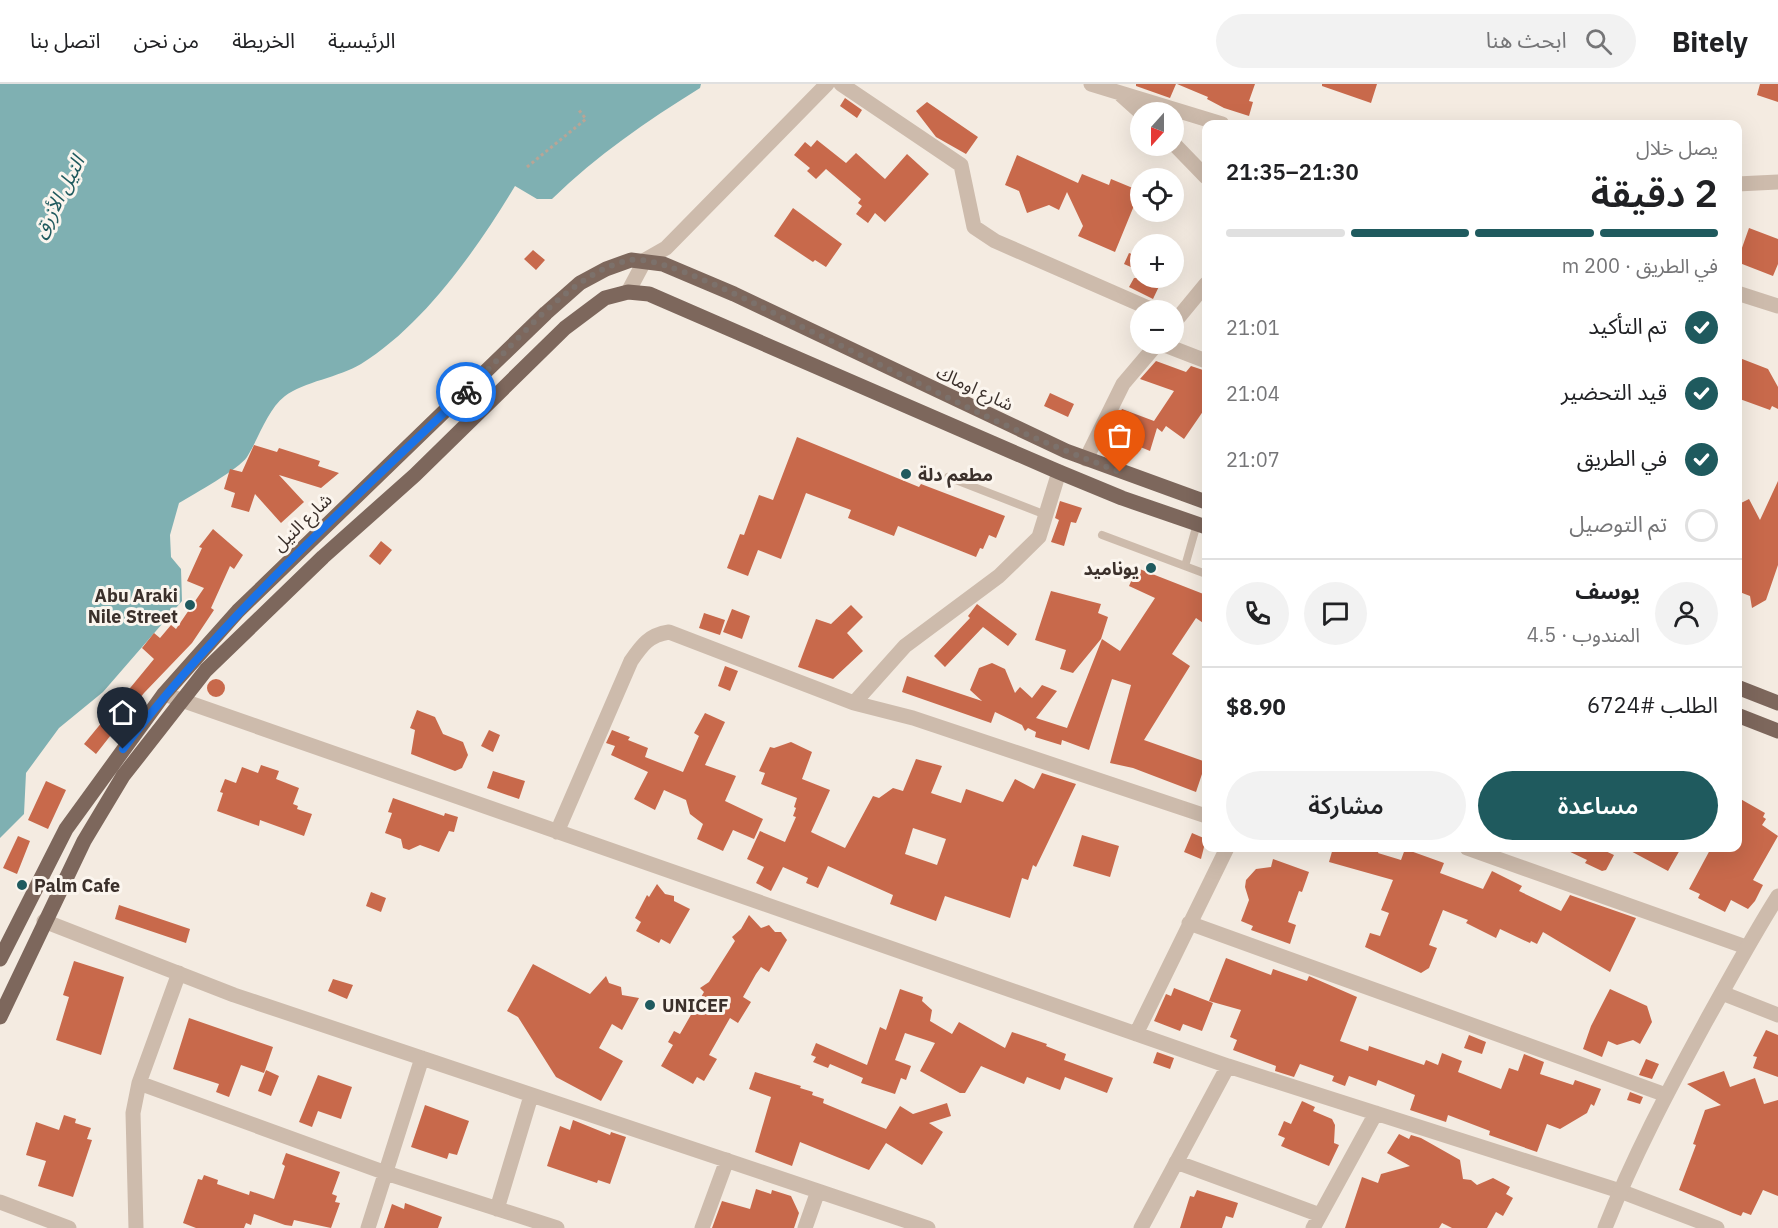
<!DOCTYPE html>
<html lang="ar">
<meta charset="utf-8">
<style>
body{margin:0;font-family:"IBM Plex Sans","Noto Sans Arabic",sans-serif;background:#f2f2f2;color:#202124;direction:rtl;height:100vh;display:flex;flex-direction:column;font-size:22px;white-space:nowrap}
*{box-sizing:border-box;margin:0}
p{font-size:20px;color:#757577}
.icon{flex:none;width:33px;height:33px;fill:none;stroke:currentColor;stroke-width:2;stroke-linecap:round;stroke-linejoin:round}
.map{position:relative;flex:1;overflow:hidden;direction:ltr}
.panel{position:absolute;left:1202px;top:36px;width:540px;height:732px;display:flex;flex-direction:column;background:#fff;border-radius:12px;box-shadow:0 6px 24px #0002;direction:rtl}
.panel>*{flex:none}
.needle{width:39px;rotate:201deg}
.buttons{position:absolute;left:1130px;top:18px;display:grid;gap:12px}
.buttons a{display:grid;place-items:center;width:54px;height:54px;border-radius:50%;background:#fff;box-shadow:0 6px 24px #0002;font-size:30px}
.pin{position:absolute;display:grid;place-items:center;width:51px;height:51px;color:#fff;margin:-62px -26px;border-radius:50% 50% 50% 0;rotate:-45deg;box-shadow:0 0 6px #0007}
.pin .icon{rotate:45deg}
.courier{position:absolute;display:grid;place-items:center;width:60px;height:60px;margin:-30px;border:4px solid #1a73e8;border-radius:50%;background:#fff;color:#222;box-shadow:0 2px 8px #0007}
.summary em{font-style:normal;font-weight:600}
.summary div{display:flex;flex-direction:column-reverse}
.summary{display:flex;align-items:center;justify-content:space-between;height:102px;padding:0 24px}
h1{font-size:39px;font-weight:600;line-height:45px}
.bar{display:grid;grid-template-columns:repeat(4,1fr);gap:9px 6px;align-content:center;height:72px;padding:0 24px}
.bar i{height:8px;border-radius:4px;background:#e0e0e0}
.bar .active{background:#1f5a5e}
.bar p{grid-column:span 4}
.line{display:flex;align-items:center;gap:15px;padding:0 24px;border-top:2px solid #e0e0e0}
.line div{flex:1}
.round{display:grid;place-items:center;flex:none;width:63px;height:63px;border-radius:32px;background:#f2f2f2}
ol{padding:0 24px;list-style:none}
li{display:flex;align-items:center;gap:18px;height:66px}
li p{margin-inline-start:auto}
li .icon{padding:6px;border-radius:50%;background:#1f5a5e;color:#fff;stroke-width:4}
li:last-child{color:#757577}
li i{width:33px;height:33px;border:3px solid #e0e0e0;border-radius:50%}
.primary-button{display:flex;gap:12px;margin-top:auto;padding:12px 24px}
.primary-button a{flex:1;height:69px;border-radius:36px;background:#1f5a5e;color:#fff;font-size:24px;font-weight:600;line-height:69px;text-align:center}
.primary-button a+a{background:#f2f2f2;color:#202124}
header{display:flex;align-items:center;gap:36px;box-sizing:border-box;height:84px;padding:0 30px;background:#fff;border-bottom:2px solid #e0e0e0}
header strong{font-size:28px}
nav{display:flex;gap:33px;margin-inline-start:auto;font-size:21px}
.search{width:420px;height:54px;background:#f2f2f2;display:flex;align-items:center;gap:15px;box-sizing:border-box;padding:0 21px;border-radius:33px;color:#757577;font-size:22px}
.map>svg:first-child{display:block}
</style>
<header>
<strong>Bitely</strong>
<div class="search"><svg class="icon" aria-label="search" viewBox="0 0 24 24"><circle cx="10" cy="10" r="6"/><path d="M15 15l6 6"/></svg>ابحث هنا</div>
<nav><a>الرئيسية</a><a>الخريطة</a><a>من نحن</a><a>اتصل بنا</a></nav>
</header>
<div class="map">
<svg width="1778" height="1144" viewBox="0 0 1778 1144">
<rect width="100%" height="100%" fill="#f4ebe1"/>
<!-- water -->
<path fill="#7fb0b2" d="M0 0H701L700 4C647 37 597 71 552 115H537L515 102C477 165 424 241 361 280 340 293 303 298 285 312 267 326 259 354 247 373 239 385 194 410 179 419L170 451 171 473 181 485 182 517 103 608 59 644 26 689 24 730 0 754Z"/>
<!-- building -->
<path fill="#c8694b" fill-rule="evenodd" d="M1136 0H1176L1170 14 1136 2Z
M1177 0H1255L1249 17 1253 18 1249 32 1224 24 1207 15 1208 13Z
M1322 0H1377L1371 19 1322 2Z
M1760 0H1778V18L1757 11Z
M845 14 862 26 857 34 840 22Z
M927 18 978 53 966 70 936 53 916 27Z
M817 56 846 79 856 69 885 95 907 70 929 90 885 138 875 129 868 139 856 130 862 122 858 119 861 115 826 85 816 95 807 87 810 84 794 71 805 58 811 63Z
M1017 71 1078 99 1082 90 1109 101 1111 95 1140 107 1115 168 1078 152 1083 142 1067 108 1059 126 1049 121 1027 129 1019 107 1005 101Z
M793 124 842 160 826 183 815 176 813 178 774 152Z
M1749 144 1778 155V180L1773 192 1737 178Z
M533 166 545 176 536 186 524 175Z
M1129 169 1140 173V187L1124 180Z
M1134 194H1163L1153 215 1129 203Z
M1737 273 1768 285 1778 303V325L1772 322 1770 326 1737 314Z
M1156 277 1186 288 1191 282 1206 287V323L1184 355 1166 342 1162 348 1157 344 1150 367 1109 350 1122 325 1154 337 1174 307 1140 295Z
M1050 309 1074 320 1068 333 1044 322Z
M797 353 919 403 921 400 1005 432 996 454 989 451 983 465 980 464 976 473 898 442 894 452 848 434 851 426 806 409 781 475 758 466 748 492 727 484 740 450 744 451 759 411 773 416Z
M254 361 277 368 279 364 320 377 318 382 339 389 321 404 279 391 304 418 281 439 255 410 249 428 231 423 235 409 224 405 230 385 242 388Z
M1778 397V481L1766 516 1752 524 1750 512 1737 507V421L1749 415 1760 436Z
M1060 417 1082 424 1076 439 1071 438 1064 462 1051 458 1059 436 1055 434Z
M213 445 243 471 234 485 230 482 211 524 214 526 192 559 144 609 96 670 84 660 154 575 142 564 154 549 160 554 171 541 176 545 204 504 187 497 202 464 199 463Z
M381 457 392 466 380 481 369 472Z
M1137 484 1206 511V541L1196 534 1172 570 1190 582 1144 656 1206 678 1196 708 1133 684 1110 679 1131 601 1112 595 1089 666 1062 656 1061 661 1035 653 1036 648 1028 644 1025 647 1022 641 995 628 991 639 902 608 907 592 982 617 970 606 979 584 992 579 1005 585 1015 609 1020 603 1032 614 1042 601 1057 607 1036 634 1067 644 1102 555 1120 567 1155 514 1129 502Z
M1051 507 1101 520 1098 529 1108 533 1101 555 1073 589 1060 585 1066 566 1035 556Z
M977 520 1017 550 1008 562 983 543 945 583 934 572 970 534 968 532Z
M851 521 863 533 847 549 863 567 833 595 798 583 816 535 831 540Z
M732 525 750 532 742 555 723 548Z
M704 529 725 536 720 551 699 544Z
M725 582 738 587 730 607 718 602Z
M207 604a9 9 0 1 1 18 0a9 9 0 1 1-18 0Z
M417 626 435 633 443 650 463 658 468 671 462 684 455 687 411 670 415 646 410 644Z
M705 629 725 638 705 681 736 692 725 717 763 735 754 755 733 746 723 767 697 755 703 740 690 730 686 716 664 706 655 726 634 715 648 688 611 671 615 662 606 659 612 646 630 653 628 656 648 664 645 673 683 688 699 652 694 649Z
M489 646 500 651 493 668 481 662Z
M791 658 812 668 802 695 830 706 811 748 845 764 873 712 879 714 893 704 903 707 916 675 942 682 931 709 961 719 966 705 1003 718 1015 695 1034 705 1042 689 1076 700 1036 783 1033 781 1028 796 1022 794 1010 834 945 812 936 837 890 820 893 811 828 782 818 804 806 799 808 794 783 783 771 807 756 799 764 783 747 775 760 747 785 758 796 733 793 732 796 724 794 723 797 714 761 700 765 689 759 687 770 663 774 664ZM913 744 946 755 937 781 905 770Z
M261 681 279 687 276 695 299 704 293 720 298 722 297 725 312 730 304 752 260 736 259 742 217 727 223 709 220 708 225 695 236 699 242 683 258 689Z
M493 687 525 697 519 715 487 704Z
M46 697 66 706 48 745 28 736Z
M1737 713 1765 729 1763 733 1766 735 1762 741 1778 752 1753 796 1763 801 1755 817 1748 825 1731 816 1725 828 1698 814 1700 810 1689 805 1711 764H1737Z
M393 714 444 732 445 729 458 733 454 748 449 747 439 768 420 761 409 766 403 764 401 755 385 749 392 729 388 728Z
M1192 749 1206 755 1201 775 1184 768Z
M1082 751 1119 762 1110 793 1073 782Z
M18 752 30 757 17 790 3 784Z
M1333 764H1380L1378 769 1401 776 1405 765 1444 779 1440 789 1483 805 1492 787 1522 802 1519 807 1561 827 1570 811 1636 834 1610 888 1543 848 1537 860 1531 857 1530 859 1500 845 1496 854 1466 839 1468 836 1443 826 1429 861 1437 864 1429 884 1421 889 1365 863 1370 849 1380 852 1389 829 1381 826 1393 796 1329 778Z
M1562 764H1599L1614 771 1606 786 1602 787 1585 779 1587 776Z
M1625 764H1681L1668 787Z
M1273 775 1309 788 1302 808 1299 807 1288 838 1296 841 1290 860 1251 846 1253 842 1241 837 1249 816 1245 803 1246 796 1256 785 1271 783Z
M657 800 665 810 674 812V817L690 825 670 860 661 855 659 859 636 847 641 838 635 834 647 811 649 813Z
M371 808 386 814 381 828 366 822Z
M119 821 190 845 186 859 115 835Z
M749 831 761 844 769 841 775 848H781L787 856 769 888 761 883 756 890 743 913 751 918 738 939 730 934 726 941 709 971 717 975 704 997 697 993 693 1000 661 982 673 961 668 958 674 947 680 950 704 908 700 904 709 898 735 857 732 853 741 845Z
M1226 874 1271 891 1273 885 1307 897 1309 892 1357 913 1340 957 1368 967 1369 962 1424 981 1426 976 1438 981 1442 969 1462 977 1458 988 1501 1005 1509 984 1518 987 1524 970 1544 978 1540 990 1573 1001 1575 996 1601 1005 1594 1022 1591 1020 1587 1029 1560 1045 1547 1040 1537 1068 1489 1051 1490 1047 1448 1031 1446 1038 1410 1026 1415 1011 1378 996 1376 1002 1349 992 1345 1002 1332 997 1334 992 1300 980 1294 993 1275 987 1276 982 1233 966 1237 956 1230 953 1241 926 1209 917Z
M74 877 124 893 101 971 56 956 69 913 63 911Z
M533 880 590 910 606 892 609 899 621 903 622 911 639 914 622 946 612 940 599 964 623 977 601 1017 556 993 518 933 507 927Z
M333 895 353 901 347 915 328 907Z
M1174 904 1213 919 1202 947 1183 940 1180 947 1154 937 1166 910 1171 912Z
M900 905 923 913 922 917 932 926 930 937 952 950 959 938 1005 964 1012 948 1047 960 1046 962 1066 970 1064 976 1113 994 1107 1009 1065 993 1060 1006 1027 993 1024 1000 981 982 965 1009H960L920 987 935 959 905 949 895 976 911 982 906 996 901 994 895 1010 861 999 863 994 830 980 828 984 813 978 816 973 811 971 816 959 867 981 880 943 886 946Z
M1610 905 1647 922 1652 938 1640 960 1633 956 1617 961 1608 957 1602 973 1583 965 1591 942Z
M189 934 273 963 264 989 241 981 229 1013 216 1008 219 1000 173 985Z
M1766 946 1778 951V993L1753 984 1757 973 1753 972Z
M1469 951 1486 958 1482 970 1464 964Z
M1157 968 1174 974 1170 985 1153 979Z
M1646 975 1659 980 1652 995 1639 991Z
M266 986 279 992 271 1012 258 1007Z
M1724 987 1730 1003 1755 994 1764 1020 1778 1016V1112L1763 1106 1751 1131 1743 1128 1741 1132 1733 1129 1679 1106 1696 1061 1693 1060 1705 1026 1721 1021 1687 1000Z
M755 988 801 1002 800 1004 813 1008 812 1011 824 1015 823 1019 886 1045 900 1022 913 1030 947 1019 951 1032 929 1039 943 1048 922 1081 886 1059 869 1086 800 1058 792 1082 755 1068 771 1013 749 1005Z
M318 991 352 1003 341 1035 318 1027 312 1043 299 1038Z
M1630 1008 1643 1013 1640 1020 1627 1016Z
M1302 1017 1315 1023 1313 1027 1332 1035 1335 1041 1334 1059 1339 1061 1329 1082 1281 1062 1285 1054 1278 1051 1284 1037 1291 1040Z
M425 1021 469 1037 457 1071 449 1069 447 1075 411 1063Z
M64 1031 76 1035 75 1039 91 1044 87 1055 92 1056 73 1113 38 1102 46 1077 26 1071 36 1038 59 1046Z
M573 1036 610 1051 611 1048 626 1053 610 1100 598 1096 597 1099 547 1082 560 1042 570 1046Z
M1399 1050 1409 1055 1411 1051 1421 1054 1460 1076 1463 1095 1471 1096 1477 1101 1493 1094 1510 1103 1506 1110 1513 1114 1503 1132 1496 1128 1487 1144H1452L1442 1139 1439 1144H1345L1362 1093 1378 1099 1381 1090 1410 1082 1387 1069Z
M286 1069 340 1088 332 1110 337 1112 335 1118 340 1119 331 1144 294 1136 292 1142 285 1141 254 1130 251 1141 246 1139 244 1144H196L183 1139 198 1095 202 1096 204 1091 218 1096 217 1100 249 1111 250 1107 274 1115 285 1082 282 1080Z
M756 1105 771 1110 772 1106 791 1112 799 1129 794 1144H712L722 1117 750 1125Z
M1197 1106 1238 1119 1233 1134 1226 1132 1222 1144H1180L1190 1112 1194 1113Z
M405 1119 442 1133 438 1144H384L392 1120 404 1125Z"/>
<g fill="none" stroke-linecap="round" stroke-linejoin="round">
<!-- path -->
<path stroke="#b9a596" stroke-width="3" stroke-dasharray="3 3" stroke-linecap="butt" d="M527 83 586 35 578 25"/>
<!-- service -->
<path stroke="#cdbbac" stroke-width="8" d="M948 393 1046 431
M1102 451 1206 490
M1185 482 1197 440"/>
<!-- minor -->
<path stroke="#cdbbac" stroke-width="15" d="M841 0 961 81 974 143 995 157 1153 226
M1091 0 1222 40
M1121 11 1140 28
M1173 59 1206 93
M1737 100 1778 98
M628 208 645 176 666 164 827 0
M1737 209 1778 222
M1173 240 1206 200
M1162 260 1206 277
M1086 375 1123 300 1157 260
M164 610 1228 982 1620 1107 1717 1144
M854 619 905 562 999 492 1039 453 1059 388
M557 748 631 577C642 561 649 551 669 548L854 619 913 634 1206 732
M1467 764 1746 863
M44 837 234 911 928 1144
M1189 839 1666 1011
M1722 909 1778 931
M1136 950 1227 764
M139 999 386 1089 557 1144
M1176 1078 1320 1131
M0 1118 69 1144
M497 1125 531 1012
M136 1144 133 1029 139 999 179 889
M368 1144 422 974
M702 1144 727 1076
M805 1144 818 1107
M1141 1144 1228 982
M1313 1144 1376 1029"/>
<!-- tertiary -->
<path stroke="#cdbbac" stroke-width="15" d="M1605 1144C1633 1073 1669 1005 1705 939 1729 896 1752 853 1778 812"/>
<!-- primary -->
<path stroke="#7d675c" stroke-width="15" d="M1737 603 1778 619
M1737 631 1778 647
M0 875 66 745 164 610 238 527 546 229 580 199 606 185 631 176 663 180 734 210 1066 367 1206 418
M0 933 84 757 123 692 206 586 323 473 415 391 565 244 605 214 628 208 649 210 1059 388 1122 414 1206 443"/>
</g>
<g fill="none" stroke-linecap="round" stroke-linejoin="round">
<!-- done -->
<path stroke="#7c716b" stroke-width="6" stroke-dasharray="0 10.8" d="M466 308C510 266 569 188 630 176 662 170 762 224 794 239 861 271 927 304 994 336 1036 355 1078 372 1120 388"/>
<!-- route -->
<path stroke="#1a73e8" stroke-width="8" d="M123 665C223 533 346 422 466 308"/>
</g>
<!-- markers -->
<g fill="#1f5a5e" stroke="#fbf5ee" stroke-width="2">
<circle cx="906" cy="390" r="6"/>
<circle cx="1151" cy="484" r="6"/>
<circle cx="190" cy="521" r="6"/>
<circle cx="22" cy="801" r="6"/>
<circle cx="650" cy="921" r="6"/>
</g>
<g text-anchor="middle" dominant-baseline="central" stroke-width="6" stroke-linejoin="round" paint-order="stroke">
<!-- street labels -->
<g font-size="18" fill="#3b302b" stroke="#fbf5ee">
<text transform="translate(975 304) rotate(25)">شارع اوماك</text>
<text transform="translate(302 438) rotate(-44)">شارع النيل</text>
</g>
<!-- poi labels -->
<g font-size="18" font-weight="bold" fill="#3b302b" stroke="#fbf5ee" text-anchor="start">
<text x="918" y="390">مطعم دلة</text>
<text x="1139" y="484" text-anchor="end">يوناميد</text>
<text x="178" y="511" text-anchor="end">Abu Araki<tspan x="178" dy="21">Nile Street</tspan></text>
<text x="34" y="801">Palm Cafe</text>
<text x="662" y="921">UNICEF</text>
</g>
<!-- water labels -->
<g font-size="20" font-style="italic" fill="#1f5a5e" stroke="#fbf5ee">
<text transform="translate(58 113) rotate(-63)">النيل الأزرق</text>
</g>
</g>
</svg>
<div class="buttons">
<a><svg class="needle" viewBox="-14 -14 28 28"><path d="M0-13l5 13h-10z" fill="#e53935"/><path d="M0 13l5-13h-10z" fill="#757577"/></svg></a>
<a><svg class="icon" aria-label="locate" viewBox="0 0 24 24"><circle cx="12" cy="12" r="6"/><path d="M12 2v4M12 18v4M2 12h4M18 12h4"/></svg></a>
<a>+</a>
<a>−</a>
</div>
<div class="pin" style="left:1120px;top:388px;background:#ea580c"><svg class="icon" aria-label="bag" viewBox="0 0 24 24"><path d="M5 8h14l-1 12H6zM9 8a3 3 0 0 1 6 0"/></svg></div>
<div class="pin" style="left:123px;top:665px;background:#1f2937"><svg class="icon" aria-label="home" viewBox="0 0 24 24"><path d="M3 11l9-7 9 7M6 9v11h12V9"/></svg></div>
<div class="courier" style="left:466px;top:308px"><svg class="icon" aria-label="bike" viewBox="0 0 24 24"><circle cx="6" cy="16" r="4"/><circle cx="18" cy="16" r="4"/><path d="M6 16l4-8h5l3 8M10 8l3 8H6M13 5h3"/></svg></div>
<section class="panel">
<div class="summary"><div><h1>2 دقيقة</h1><p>يصل خلال</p></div><em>21:30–21:35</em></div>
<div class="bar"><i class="active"></i><i class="active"></i><i class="active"></i><i></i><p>في الطريق · 200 m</p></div>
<ol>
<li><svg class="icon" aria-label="check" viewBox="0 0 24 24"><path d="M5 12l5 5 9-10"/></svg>تم التأكيد<p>21:01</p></li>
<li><svg class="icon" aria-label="check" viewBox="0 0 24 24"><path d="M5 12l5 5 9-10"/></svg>قيد التحضير<p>21:04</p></li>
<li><svg class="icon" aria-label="check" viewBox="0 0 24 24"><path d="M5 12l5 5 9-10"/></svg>في الطريق<p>21:07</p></li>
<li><i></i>تم التوصيل</li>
</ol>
<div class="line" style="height:108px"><a class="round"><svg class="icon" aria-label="person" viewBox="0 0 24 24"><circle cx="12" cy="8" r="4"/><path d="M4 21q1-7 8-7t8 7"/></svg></a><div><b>يوسف</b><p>المندوب · 4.5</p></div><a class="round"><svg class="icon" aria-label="chat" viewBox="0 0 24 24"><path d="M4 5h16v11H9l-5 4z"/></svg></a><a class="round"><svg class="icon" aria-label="phone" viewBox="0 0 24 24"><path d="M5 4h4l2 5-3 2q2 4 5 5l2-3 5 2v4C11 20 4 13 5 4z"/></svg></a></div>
<div class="line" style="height:78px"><div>الطلب #6724</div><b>$8.90</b></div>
<div class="primary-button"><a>مساعدة</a><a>مشاركة</a></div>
</section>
</div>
